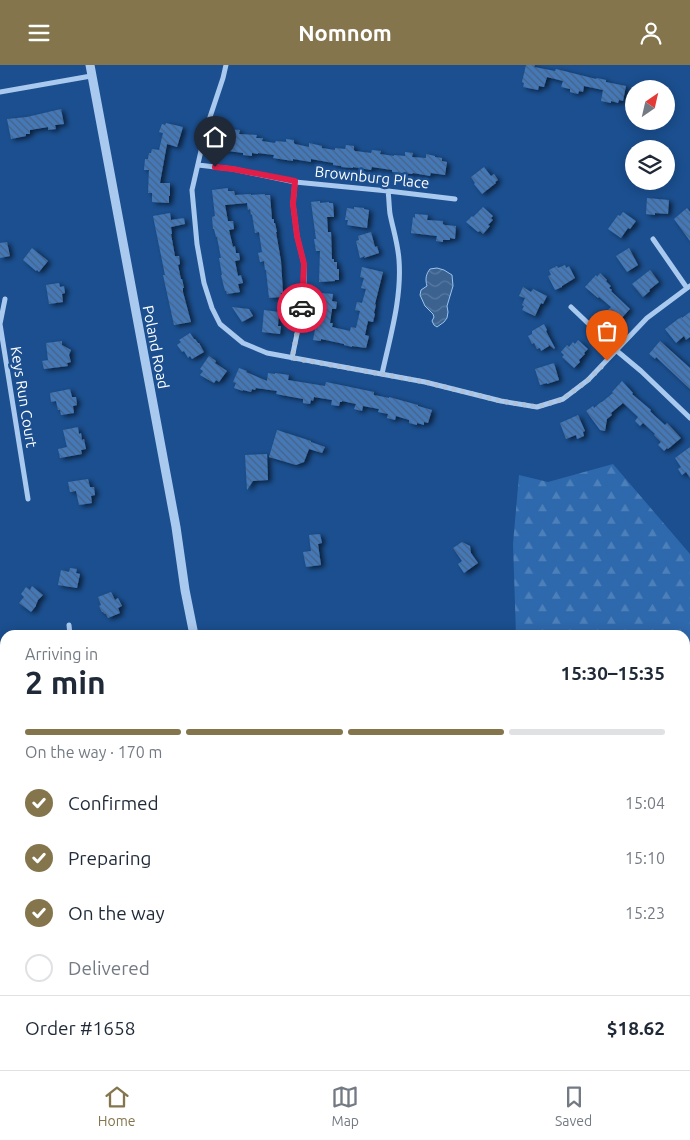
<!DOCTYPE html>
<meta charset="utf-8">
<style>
body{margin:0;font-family:Ubuntu,sans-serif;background:#f6f6f7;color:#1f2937;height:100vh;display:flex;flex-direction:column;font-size:19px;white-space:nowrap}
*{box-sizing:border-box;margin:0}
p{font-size:16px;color:#747a83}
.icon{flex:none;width:28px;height:28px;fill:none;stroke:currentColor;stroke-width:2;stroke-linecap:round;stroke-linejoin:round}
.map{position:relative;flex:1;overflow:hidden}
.side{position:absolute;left:0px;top:565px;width:690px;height:440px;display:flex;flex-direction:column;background:#fff;border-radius:15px 15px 0 0;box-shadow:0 2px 12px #0003}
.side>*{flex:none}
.needle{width:32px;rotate:34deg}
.fabs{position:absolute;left:625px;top:15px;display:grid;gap:10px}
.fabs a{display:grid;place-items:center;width:50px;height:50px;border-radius:50%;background:#fff;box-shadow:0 2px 12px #0003;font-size:25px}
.pin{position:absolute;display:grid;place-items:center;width:42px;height:42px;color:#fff;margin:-51px -21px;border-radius:50% 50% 50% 0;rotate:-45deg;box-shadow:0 0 5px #0007}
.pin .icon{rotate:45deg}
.courier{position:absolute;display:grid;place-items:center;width:50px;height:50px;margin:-25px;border:4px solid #e11d48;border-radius:50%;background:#fff;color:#222;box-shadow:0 1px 6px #0007}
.headline em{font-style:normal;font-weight:700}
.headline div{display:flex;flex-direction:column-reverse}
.headline{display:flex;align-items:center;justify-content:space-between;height:85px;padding:0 25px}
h1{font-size:32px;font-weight:700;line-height:38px}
.bar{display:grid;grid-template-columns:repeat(4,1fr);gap:8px 5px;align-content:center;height:60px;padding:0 25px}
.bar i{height:6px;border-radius:4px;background:#e0e1e3}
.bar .active{background:#84754c}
.bar p{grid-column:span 4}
.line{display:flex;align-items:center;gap:12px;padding:0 25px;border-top:1px solid #e0e1e3}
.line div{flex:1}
ol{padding:0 25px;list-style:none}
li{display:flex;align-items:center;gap:15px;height:55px}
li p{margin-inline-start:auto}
li .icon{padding:5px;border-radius:50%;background:#84754c;color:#fff;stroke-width:4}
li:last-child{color:#747a83}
li i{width:28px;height:28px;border:2px solid #e0e1e3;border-radius:50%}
header{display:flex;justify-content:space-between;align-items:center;height:65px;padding:0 25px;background:#84754c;color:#fff;font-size:22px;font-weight:700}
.tabs{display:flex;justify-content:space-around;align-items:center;height:70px;border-top:1px solid #e0e1e3;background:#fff;font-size:14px;color:#747a83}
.tabs a{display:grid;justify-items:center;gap:2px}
.tabs .active{color:#84754c}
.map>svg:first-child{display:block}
</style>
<header><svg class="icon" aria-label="menu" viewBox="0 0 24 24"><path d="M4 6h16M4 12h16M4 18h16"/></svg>Nomnom<svg class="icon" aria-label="person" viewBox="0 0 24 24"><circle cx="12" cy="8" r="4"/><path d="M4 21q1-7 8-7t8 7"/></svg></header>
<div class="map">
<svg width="690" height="1005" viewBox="0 0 690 1005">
<defs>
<pattern id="forest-firs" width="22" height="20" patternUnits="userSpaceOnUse" patternTransform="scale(1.25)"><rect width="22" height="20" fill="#2e69ad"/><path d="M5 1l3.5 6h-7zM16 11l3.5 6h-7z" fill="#4d80b9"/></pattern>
<pattern id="water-waves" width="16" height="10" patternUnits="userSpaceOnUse" patternTransform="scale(1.25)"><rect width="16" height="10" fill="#3c6290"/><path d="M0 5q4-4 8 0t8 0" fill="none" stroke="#597aa1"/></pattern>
<pattern id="building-back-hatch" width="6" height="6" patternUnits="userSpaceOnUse" patternTransform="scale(1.25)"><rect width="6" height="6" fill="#4478b7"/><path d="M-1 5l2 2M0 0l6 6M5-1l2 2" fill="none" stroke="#486282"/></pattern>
<filter id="shadow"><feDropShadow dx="3.5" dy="2" stdDeviation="2.5" flood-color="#0009"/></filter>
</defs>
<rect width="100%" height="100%" fill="#1b4f8f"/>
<!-- forest -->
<path fill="url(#forest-firs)" d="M613 399 690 489V586L685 610V570H516L513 479 519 410 548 417Z
M685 730 690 736V1005H288L287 1000H685Z"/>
<!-- water -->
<path fill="url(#water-waves)" stroke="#9cc4f0" d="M437 203 444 205 452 210 453 221 447 241 448 247 447 253 444 257 437 262 434 260 432 256 434 252 433 249 425 241 420 230 421 225 427 221C425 214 426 209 430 204Z"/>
<!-- building -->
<path fill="url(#building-back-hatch)" filter="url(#shadow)" d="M526 0H535L534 2 555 6 556 4 596 14 597 13 606 15V17L626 21 623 36 619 35 618 38 611 36V38L601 36 603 25 584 21 583 27 579 26 578 29 570 27V24L561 22 563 16 547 12 544 22 539 21 538 25 523 22 524 18 522 17Z
M61 44 64 59 55 60 56 64 48 65V62L30 65V69H26V71L11 74 7 54 27 52Z
M166 58 183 62 177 82 167 79 160 118H170V131H169V138L152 137V128H148L149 105H144L145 94H148L149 88H151L152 84 159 85 163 68 159 67 162 59 165 60Z
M225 64 240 65 239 69 257 70 256 73H263L262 76 275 78 276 76 286 77V74L294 75V78L295 79 309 82V78L322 81V83L335 85V83L345 84 346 80 354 81V85L355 86 371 88 372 85 381 86 380 89 394 91V90L405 91V87L413 88 412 92 426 93V89L435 91V92L442 93V96L447 97 445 110 431 108 430 111 413 108 412 109 392 107V105L372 102 371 105 353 102V103L341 102V101L333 100V98L311 94V97L293 94V96L273 93 274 90 258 88V89L252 88V91L243 90V88L221 85Z
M484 102 491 111 494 109 498 115 495 117 496 118 482 129 474 119 475 118 471 112Z
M228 123V126H234L235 130 251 129V130L265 129V130H270L272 154H274V158H275L277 167H276L281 196 283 228H281V232L269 233 266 205H265L264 196 260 197 258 188 262 187 259 167 255 168 252 149 251 150 250 144 248 145 247 138 225 140 228 156H233L234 164 229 165 233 182 235 181 236 188H239L240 195 235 196 238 211 241 210 243 218 238 219 240 227 227 229 226 226H225L221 210H222L219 193H221L217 172H216L214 164H213L212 152 215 151 212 125Z
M647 133 669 135 668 149 655 148V150L646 149Z
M320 136V138L329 137V138H333L334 152H327L328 167H331L332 194H334V197H337V204H339V215H335V216L319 217 320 186H316L314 174H316L311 137Z
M354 142 364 143V144L369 145 367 163 347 160 348 155H345L347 143 354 144Z
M483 142 493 151 491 153 493 155 488 160 490 161 483 169 480 166 478 167 466 157 472 151 473 152Z
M687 143 690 147V176L674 154Z
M623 147 636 156 630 164 628 163 621 173 608 164 618 150 620 151Z
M170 148 171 155 184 153 185 159 171 162 172 169H171L175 191H179L180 199 178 200 181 214H182L184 223H183V227L191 257 174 260 163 210H165L153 151Z
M415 149 428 150 427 155 443 156V159L445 160 456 161 455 174 450 173V175H443V177L436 176 437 171 411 168 413 152 415 153Z
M371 167 375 182 377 181 379 188 364 193 365 191 360 193 356 176 359 175 358 171Z
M7 177 10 191 0 193V178Z
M32 183 48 196 39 207 37 205 36 206 23 195Z
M629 183 638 200 627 207 616 191Z
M565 200 566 203 569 201 575 213 562 221V222L555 225 548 211 551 210 549 205 557 201 558 203Z
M362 202 383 207 375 239 376 240 374 248 375 249 373 257 368 256 365 270 369 271 366 283 352 281V282L344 280V279L321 274V276L313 275 318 248H317L318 240 321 228 333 229 332 236 337 237 336 244H332L330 258H333L332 262 350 266 351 262 356 263 360 246 355 245 357 237 362 238 366 224 361 223 364 213 360 212Z
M650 205 659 217 649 225 650 226 643 232 632 219Z
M600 208 607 215 606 216 611 221 609 223 612 225 611 226 630 244 617 258 606 247 611 242 599 232 598 233 585 222 596 210 597 212Z
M59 218 60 222 64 221 65 228 62 229 63 237 49 239 46 220Z
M523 222 531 227 533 224 547 231 543 239 541 238 535 251 522 245 524 241 522 240 525 233 519 231Z
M232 242 249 244 253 251 242 257Z
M264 245 279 247 278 261H281L280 269 262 267Z
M690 247V272L686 275 684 271 676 278 665 264 678 254 682 252V253Z
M544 259 547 265 546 266 555 283 554 284 548 279 549 281 541 286 540 283 537 284 534 278 532 279 528 271 532 269V266Z
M190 268 194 274H195L198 278H199L204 287 192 294 190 291 188 293 184 286 182 287 177 280 181 277 179 275Z
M578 275 588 284 584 288 585 289 579 295 580 297 574 303 562 292 564 290 561 287 567 280 569 282 573 277 575 279Z
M62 276V280L71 285 69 290 71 297 67 298 68 301 44 304 42 296 48 295 46 278Z
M660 276 690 303V324L656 292 655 294 649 289Z
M209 291 216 296 215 298 227 306 219 317 216 315 214 318 200 310 203 306 200 304Z
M554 298 559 315 547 319V318L540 320 535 304Z
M239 303 247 306 246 307 267 316 268 308 275 309V308L289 310 288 315 325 321 326 317 374 327V330L389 333V332L418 340V341L432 345 428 358 424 357V360L417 358V360L409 358V355L396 351 395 355 387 353 388 349 378 347 379 344 363 341 362 346 354 344 356 339 342 336V337H340L339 341 331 340 332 335 314 332 313 336 311 335 310 339 303 338V334L276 329 277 326 256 323 255 325 252 324 251 327 243 325V326L234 323 236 318 233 317Z
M622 316 633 328 632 329 651 345 650 346 655 351 665 360 667 358 681 373 668 384 667 383 664 386 658 380 661 377 654 370 655 369 643 358 640 361 635 356 638 352 623 338 611 348 612 350 607 354 605 366 600 365 586 346 593 341 594 343 601 337H602L613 328 612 327Z
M70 324 72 332H76L77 340 73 341 74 348 61 350 60 345H58L56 336 51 337 50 328Z
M578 350 585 366 583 367 584 371 577 374 576 370 566 374 560 358Z
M78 362 79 369 81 368 82 375 84 374 86 384 81 385 82 389 60 393 58 384 67 382 63 365Z
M277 365 311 376V377L325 382 322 388 309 384 304 397 296 400 269 392Z
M690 382V413L686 407 682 410 678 404 681 402 675 393Z
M267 389 268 415 253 416 247 425 245 390Z
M88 414 90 422H94L95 430 91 431 92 438 79 440 76 426 70 427 68 417Z
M320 469 322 478 318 479 321 500 306 502 303 487 311 486 309 470Z
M462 477 470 481 471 488 478 498 464 508 458 499 462 496 453 483Z
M70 503 77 504 76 508 80 509 77 523 58 520 61 505 69 507Z
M32 521 43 530 38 535 36 540V541L31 547 19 538 24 532 21 529 26 522 30 525Z
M111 527 115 535 118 533 122 541 118 543 120 548 108 553 106 549H105L103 547H102L99 541 101 540 98 532Z"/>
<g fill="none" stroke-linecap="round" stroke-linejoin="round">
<!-- minor -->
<path stroke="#a9c9ee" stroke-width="5" d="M226 0 223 13 206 64 192 125 197 179 204 218 212 243 220 259 243 278 267 288 425 317 501 336 537 342 563 334 588 315 647 253 690 221
M0 27 91 11
M198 100 233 104 295 117 388 126 455 134
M653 174 687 223
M5 234 0 259 28 434
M571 242 617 286 641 306 690 353
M292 293 303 240 304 216V199L297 171 293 139 295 117
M382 309C390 272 402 233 399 195 398 179 393 164 390 149 389 141 389 133 388 126
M69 560 70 570
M0 673 5 675
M0 767 5 755"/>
<!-- tertiary -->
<path stroke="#a9c9ee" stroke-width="9" d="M90 0 176 462 185 525 194 570
M281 1000 282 1005"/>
</g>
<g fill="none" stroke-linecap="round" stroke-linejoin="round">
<!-- done -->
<path stroke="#afc1d8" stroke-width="5" stroke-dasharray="0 9" d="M302 243 292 293 425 317 501 336 537 342 563 334 588 315 607 296"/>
<!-- route -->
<path stroke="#e11d48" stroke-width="6" d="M215 102 233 104 295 116 293 139 297 171 304 199 302 243"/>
</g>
<g text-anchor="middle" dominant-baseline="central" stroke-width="5" stroke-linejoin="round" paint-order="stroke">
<!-- street labels -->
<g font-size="15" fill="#fff" stroke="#1b4f8f">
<text transform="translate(372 112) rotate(6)">Brownburg Place</text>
<text transform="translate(156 282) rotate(79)">Poland Road</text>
<text transform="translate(24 332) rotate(81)">Keys Run Court</text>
</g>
</g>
</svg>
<div class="fabs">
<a><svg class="needle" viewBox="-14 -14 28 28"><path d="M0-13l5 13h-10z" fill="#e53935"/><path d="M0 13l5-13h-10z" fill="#747a83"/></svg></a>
<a><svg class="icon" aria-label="layers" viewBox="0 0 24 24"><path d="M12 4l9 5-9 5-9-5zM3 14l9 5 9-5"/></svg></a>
</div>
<div class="pin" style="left:607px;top:296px;background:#ea580c"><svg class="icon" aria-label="bag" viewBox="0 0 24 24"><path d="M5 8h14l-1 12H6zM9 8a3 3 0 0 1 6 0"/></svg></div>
<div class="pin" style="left:215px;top:102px;background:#1f2937"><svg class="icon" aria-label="home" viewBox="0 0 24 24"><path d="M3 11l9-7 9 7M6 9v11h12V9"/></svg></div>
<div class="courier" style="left:302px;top:243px"><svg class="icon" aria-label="car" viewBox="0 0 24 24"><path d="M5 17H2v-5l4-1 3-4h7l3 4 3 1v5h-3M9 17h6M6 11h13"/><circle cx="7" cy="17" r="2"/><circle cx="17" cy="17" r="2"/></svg></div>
<section class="side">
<div class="headline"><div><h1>2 min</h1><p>Arriving in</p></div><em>15:30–15:35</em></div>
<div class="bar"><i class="active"></i><i class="active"></i><i class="active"></i><i></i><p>On the way · 170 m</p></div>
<ol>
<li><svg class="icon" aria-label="check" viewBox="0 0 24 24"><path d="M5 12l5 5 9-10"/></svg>Confirmed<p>15:04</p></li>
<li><svg class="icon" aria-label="check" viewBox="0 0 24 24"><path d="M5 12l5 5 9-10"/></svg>Preparing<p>15:10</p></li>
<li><svg class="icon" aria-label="check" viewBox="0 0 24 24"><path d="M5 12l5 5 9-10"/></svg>On the way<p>15:23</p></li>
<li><i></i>Delivered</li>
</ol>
<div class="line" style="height:65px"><div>Order #1658</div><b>$18.62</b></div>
</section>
</div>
<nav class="tabs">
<a class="active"><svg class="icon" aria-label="home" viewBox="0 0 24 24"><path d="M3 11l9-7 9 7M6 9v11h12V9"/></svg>Home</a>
<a><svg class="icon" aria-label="map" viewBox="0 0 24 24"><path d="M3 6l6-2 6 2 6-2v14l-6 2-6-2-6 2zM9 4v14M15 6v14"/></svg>Map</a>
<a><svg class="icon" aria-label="saved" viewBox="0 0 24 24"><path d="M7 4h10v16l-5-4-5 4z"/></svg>Saved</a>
</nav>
